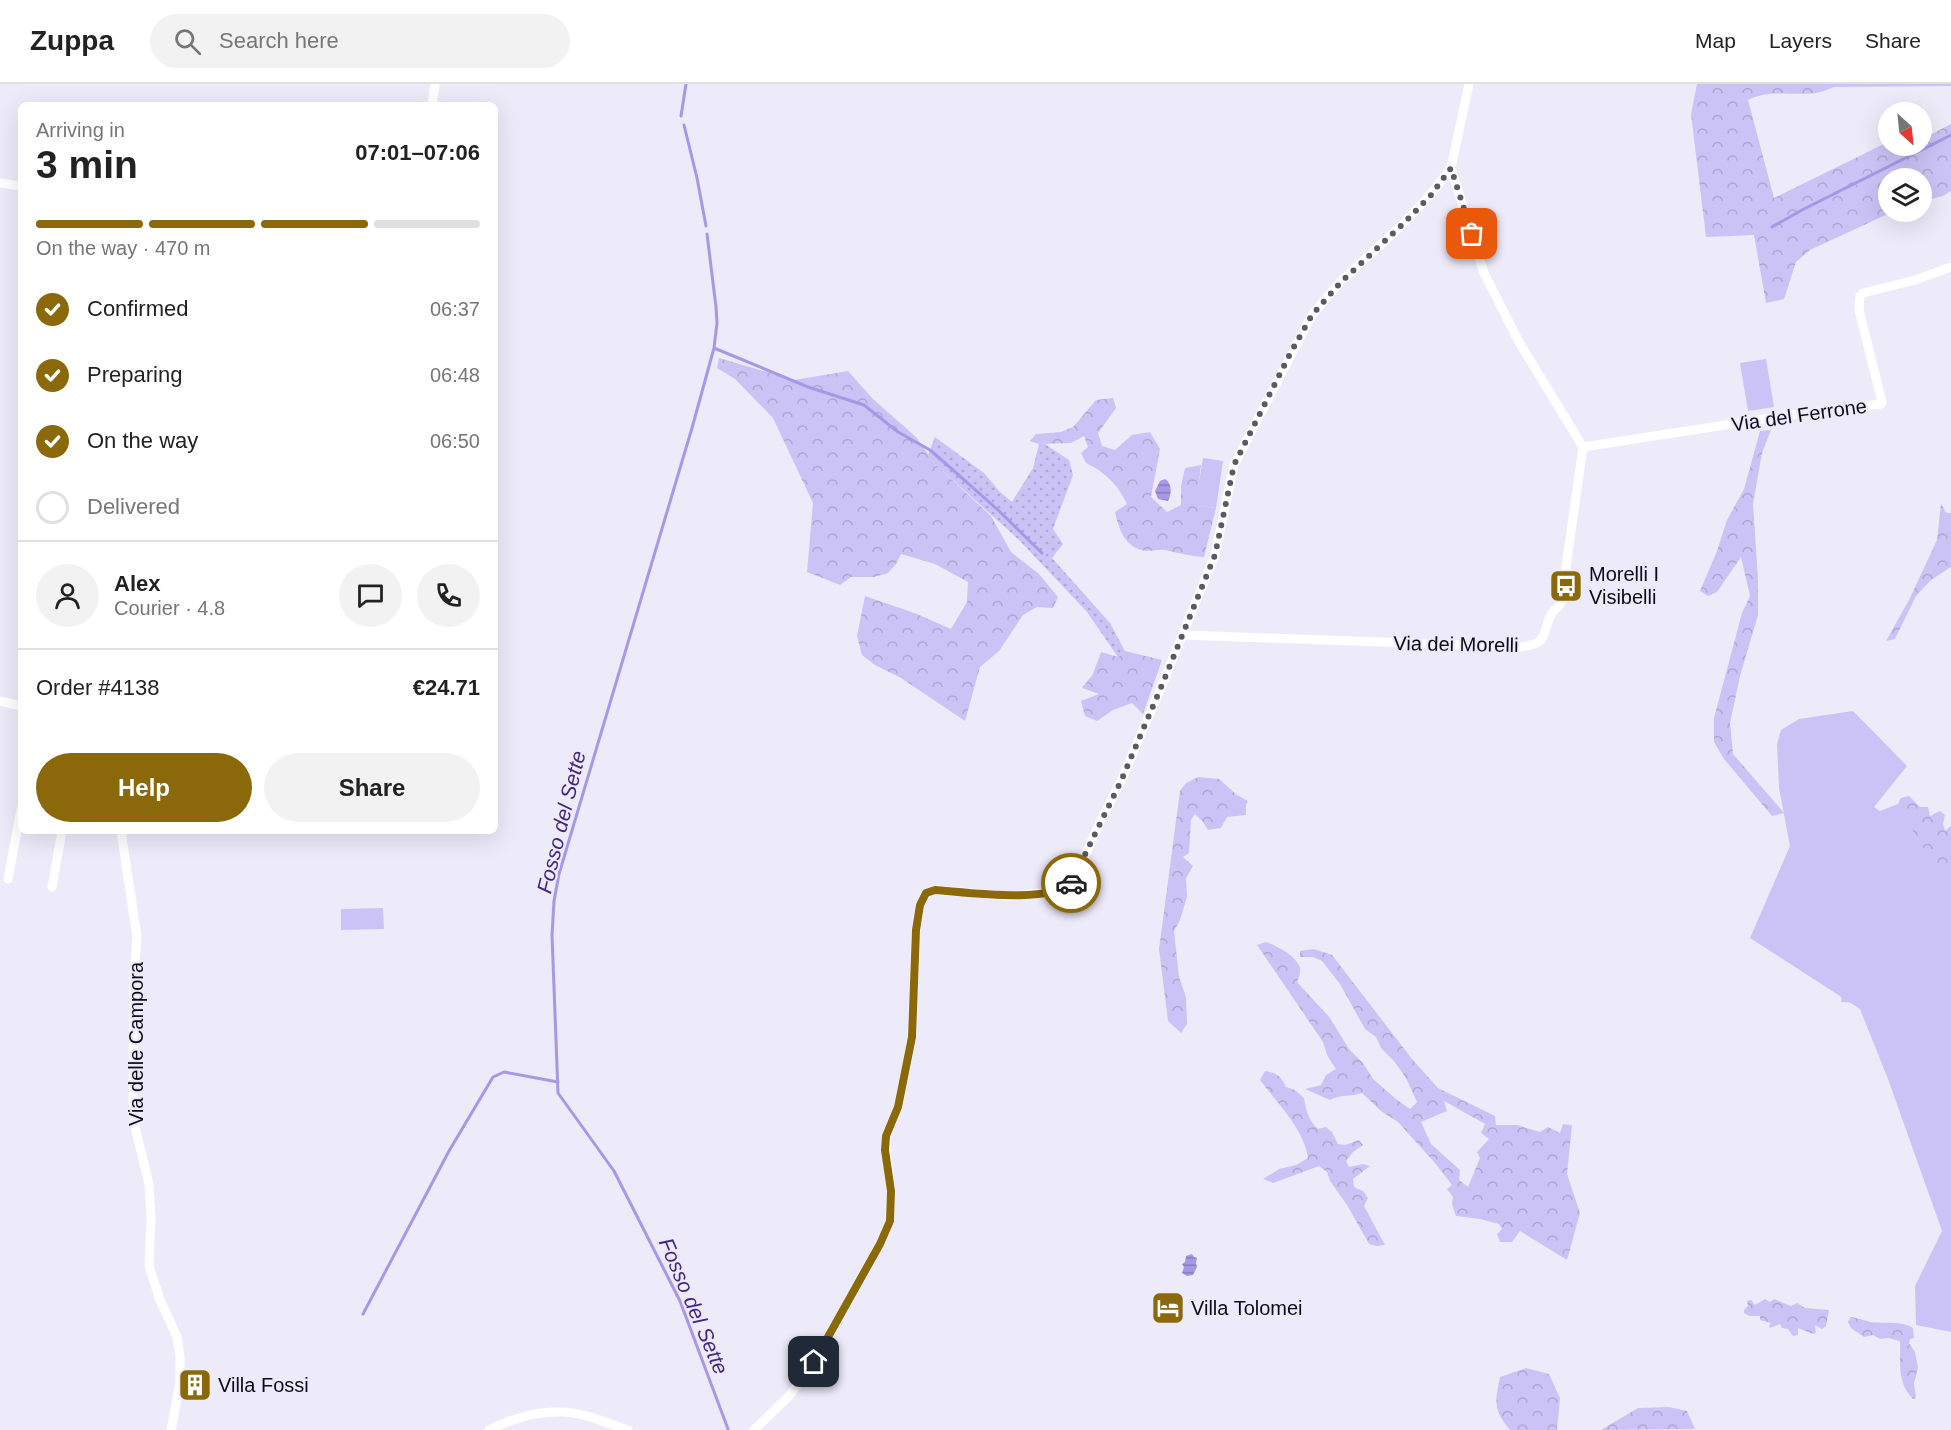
<!DOCTYPE html>
<meta charset="utf-8">
<style>
body{margin:0;font-family:Arial,sans-serif;background:#f2f2f2;color:#222;height:100vh;display:flex;flex-direction:column;font-size:22px;white-space:nowrap}
*{box-sizing:border-box;margin:0}
p{font-size:20px;color:#767676}
.icon{flex:none;width:33px;height:33px;fill:none;stroke:currentColor;stroke-width:2;stroke-linecap:round;stroke-linejoin:round}
.map{position:relative;flex:1;overflow:hidden}
.sheet{position:absolute;left:18px;top:18px;width:480px;height:732px;display:flex;flex-direction:column;background:#fff;border-radius:9px;box-shadow:0 6px 24px #0002}
.sheet>*{flex:none}
.needle{width:39px;rotate:153deg}
.controls{position:absolute;left:1878px;top:18px;display:grid;gap:12px}
.controls a{display:grid;place-items:center;width:54px;height:54px;border-radius:50%;background:#fff;box-shadow:0 6px 24px #0002;font-size:30px}
.pin{position:absolute;display:grid;place-items:center;width:51px;height:51px;color:#fff;margin:-26px;border-radius:12px;box-shadow:0 3px 9px #0006}
.courier{position:absolute;display:grid;place-items:center;width:60px;height:60px;margin:-30px;border:4px solid #8b690a;border-radius:50%;background:#fff;color:#222;box-shadow:0 2px 8px #0007}
.head em{font-style:normal;font-weight:600}
.head div{display:flex;flex-direction:column-reverse}
.head{display:flex;align-items:center;justify-content:space-between;height:102px;padding:0 18px}
h1{font-size:39px;font-weight:600;line-height:45px}
.bar{display:grid;grid-template-columns:repeat(4,1fr);gap:9px 6px;align-content:center;height:72px;padding:0 18px}
.bar i{height:8px;border-radius:4px;background:#e0e0e0}
.bar .on{background:#8b690a}
.bar p{grid-column:span 4}
.line{display:flex;align-items:center;gap:15px;padding:0 18px;border-top:2px solid #e0e0e0}
.line div{flex:1}
.round{display:grid;place-items:center;flex:none;width:63px;height:63px;border-radius:32px;background:#f2f2f2}
ol{padding:0 18px;list-style:none}
li{display:flex;align-items:center;gap:18px;height:66px}
li p{margin-inline-start:auto}
li .icon{padding:6px;border-radius:50%;background:#8b690a;color:#fff;stroke-width:4}
li:last-child{color:#767676}
li i{width:33px;height:33px;border:3px solid #e0e0e0;border-radius:50%}
.primary-button{display:flex;gap:12px;margin-top:auto;padding:12px 18px}
.primary-button a{flex:1;height:69px;border-radius:36px;background:#8b690a;color:#fff;font-size:24px;font-weight:600;line-height:69px;text-align:center}
.primary-button a+a{background:#f2f2f2;color:#222}
header{display:flex;align-items:center;gap:36px;box-sizing:border-box;height:84px;padding:0 30px;background:#fff;border-bottom:2px solid #e0e0e0}
header strong{font-size:28px}
nav{display:flex;gap:33px;margin-inline-start:auto;font-size:21px}
.search{width:420px;height:54px;background:#f2f2f2;display:flex;align-items:center;gap:15px;box-sizing:border-box;padding:0 21px;border-radius:33px;color:#767676;font-size:22px}
.map>svg:first-child{display:block}
</style>
<header>
<strong>Zuppa</strong>
<div class="search"><svg class="icon" aria-label="search" viewBox="0 0 24 24"><circle cx="10" cy="10" r="6"/><path d="M15 15l6 6"/></svg>Search here</div>
<nav><a>Map</a><a>Layers</a><a>Share</a></nav>
</header>
<div class="map">
<svg width="1951" height="1346" viewBox="0 0 1951 1346">
<defs>
<pattern id="grass-dots" width="8" height="8" patternUnits="userSpaceOnUse" patternTransform="scale(1.5)"><rect width="8" height="8" fill="#cbc3f5"/><path d="M2 2h.1M6 6h.1" fill="none" stroke="#ada6d1" stroke-width="1.8" stroke-linecap="round"/></pattern>
<pattern id="forest-crowns" width="20" height="18" patternUnits="userSpaceOnUse" patternTransform="scale(1.5)"><rect width="20" height="18" fill="#cbc3f5"/><path d="M2 6a3 3 0 1 1 6 0M12 15a3 3 0 1 1 6 0" fill="none" stroke="#ada6d1"/></pattern>
<pattern id="water-rules" width="6" height="5" patternUnits="userSpaceOnUse" patternTransform="scale(1.5)"><rect width="6" height="5" fill="#a798e7"/><path d="M0 2.5h6" fill="none" stroke="#867aba"/></pattern>
</defs>
<rect width="100%" height="100%" fill="#edebfa"/>
<!-- grass -->
<path fill="url(#grass-dots)" d="M935 353 984 389 1000 408 1012 418 1033 384 1039 360H1045L1069 376 1073 391 1053 445 1063 460 1052 474 1110 539 1125 567 1118 573 1087 528 1019 456 934 379 928 371Z"/>
<!-- forest -->
<path fill="url(#forest-crowns)" fill-rule="evenodd" d="M1697 0H1951V2L1834 3C1828 5 1822 8 1816 9 1793 12 1769 5 1748 16L1774 114 1888 58V62H1922V45L1926 53 1951 40V107L1943 112 1922 117V94H1888V128H1892L1810 166 1796 178 1784 215 1766 219 1754 151 1706 153 1691 30Z
M719 274 794 296 848 287 873 315 916 353 934 379 991 432 1011 468 1039 490 1058 513 1053 524 1037 523 1023 531 999 567 980 583 965 637 901 594 875 581 862 571 857 552 865 512 917 530 951 545 967 518 968 498 935 480 901 470 896 480 888 489 874 493H851L840 501 807 488 813 419 773 334 735 295 717 284Z
M1113 314 1116 324 1098 349 1102 362 1115 366 1132 351 1150 348 1160 365 1151 413 1167 428 1181 421V402L1185 384 1201 381 1196 421 1216 424 1204 473C1190 472 1178 469 1165 466 1159 465 1152 467 1146 467 1125 464 1119 446 1115 428L1127 420C1118 401 1105 388 1086 379L1081 369 1088 363 1084 352 1071 359 1039 360 1030 357 1036 350 1061 348 1073 343 1096 316Z
M1771 346 1762 369 1753 420 1758 495V531L1740 592 1730 639 1733 670 1784 729 1772 732 1724 675 1714 658V634L1742 529 1750 512 1741 473 1717 508 1708 512 1700 507 1717 467 1727 436 1744 405 1760 347Z
M1941 419 1946 429H1951V483L1931 496 1916 512 1895 555 1886 557 1909 516 1937 456Z
M1125 567 1162 576 1143 630 1132 619 1113 626 1097 637 1085 632 1081 617 1099 610 1082 604 1093 590 1101 568 1118 573Z
M1198 693 1219 695 1237 711 1248 717 1246 721V731L1227 733 1221 744 1208 746 1203 738 1195 730 1191 736 1189 769 1183 773 1193 782 1186 794 1187 813 1180 836 1174 847 1179 893 1186 913 1187 940 1181 949 1168 937 1159 865 1180 707 1186 699Z
M1909 712 1920 723H1928L1930 732 1940 727 1945 731 1943 740 1945 747 1951 742V809L1870 919 1841 918 1842 907 1897 722 1901 714Z
M1266 858C1276 861 1297 872 1300 884 1301 888 1299 893 1297 898L1330 934 1349 965 1363 979 1373 995 1396 1015 1410 1025 1417 1018 1406 994 1394 977 1381 964 1376 953 1365 945 1340 900 1322 877 1313 873H1300V867L1314 865 1332 871 1412 975 1438 1004 1495 1032 1496 1041H1517L1540 1048 1548 1043 1560 1049 1563 1040 1572 1041 1567 1090 1580 1129 1567 1176 1520 1147 1512 1158H1500L1497 1150 1502 1145 1499 1140 1480 1135 1456 1132 1452 1120 1453 1113 1447 1105 1452 1101 1435 1079 1398 1038 1381 1027 1362 1009C1350 1013 1341 1010 1330 1016L1305 1005 1321 1001 1326 991 1336 985 1327 971 1323 958 1257 861ZM1444 1017 1485 1040 1481 1049 1489 1055 1477 1068 1480 1074 1468 1103 1459 1096 1460 1086 1431 1060 1421 1038 1447 1027Z
M1265 987C1277 989 1281 992 1286 1003L1295 1006 1304 1014C1306 1027 1309 1037 1318 1045L1326 1043 1332 1048 1338 1060 1345 1061 1359 1056 1363 1061 1353 1068 1346 1077 1349 1083 1363 1080 1370 1082 1353 1095 1354 1103 1363 1107 1368 1114 1364 1122 1385 1161 1377 1162 1369 1160 1347 1121 1330 1097 1327 1088 1319 1082 1273 1099 1263 1095 1279 1085 1296 1081 1308 1074C1304 1045 1277 1019 1260 996Z
M1765 1215 1770 1218 1774 1215 1791 1222 1797 1219 1805 1224 1829 1226 1826 1242 1822 1245 1815 1241 1816 1249 1813 1250 1798 1244V1251L1793 1252 1788 1245 1782 1244 1780 1240 1770 1244 1769 1242 1771 1239 1760 1236V1232H1749L1744 1229V1226L1748 1222 1747 1217 1751 1216 1755 1221Z
M1851 1233C1858 1234 1864 1236 1870 1238 1885 1240 1900 1236 1913 1244L1914 1254 1910 1255 1909 1259 1915 1268 1918 1284 1914 1299 1916 1314 1913 1315C1896 1298 1901 1278 1900 1257L1888 1254 1880 1255 1873 1251 1864 1253 1851 1244 1848 1238Z
M1526 1284 1549 1290 1560 1314 1557 1346H1510C1493 1326 1495 1318 1500 1293Z
M1669 1323 1687 1327 1695 1345 1601 1346 1638 1324Z"/>
<!-- garden -->
<path fill="#cbc3f5" d="M1766 275 1774 323 1748 327 1740 279Z
M1203 374 1223 377 1216 424 1195 421Z
M1853 627 1907 682 1874 723 1880 727 1903 718C1907 746 1929 775 1951 793V1248L1916 1241 1915 1202 1942 1147 1888 995 1860 925 1750 854 1790 762 1779 704 1777 660 1781 646 1799 635Z
M383 824 384 845 341 846V825Z"/>
<!-- water -->
<path fill="url(#water-rules)" d="M1165 395C1172 399 1172 410 1168 417L1158 415 1155 407 1160 397Z
M1192 1170 1194 1173 1197 1174 1196 1179 1197 1183 1193 1191 1187 1192 1182 1189 1184 1183 1182 1180 1185 1178 1186 1172Z"/>
<g fill="none" stroke-linecap="round" stroke-linejoin="round">
<!-- stream -->
<path stroke="#a798e7" stroke-width="3" d="M681 32 686 0
M684 41 697 94 706 142
M1772 143 1802 126 1951 51
M707 150 716 223 717 239 714 264 692 344 559 790 554 817 552 851 558 1009 614 1087 680 1217 728 1345
M714 264 808 303 864 321 898 348 930 366 944 378 997 425 1042 469
M363 1230 449 1067 493 993 504 988 558 998"/>
<!-- minor -->
<path stroke="#fff" stroke-width="9" d="M432 21 435 0
M0 99 21 102
M1583 363 1790 331 1881 320 1882 318 1859 226 1860 212 1863 209 1915 196 1951 183
M1183 551 1521 563C1550 559 1541 550 1551 531 1553 527 1558 523 1561 519L1583 363 1519 258 1484 189 1451 84
M0 617 21 622
M121 747 137 853 134 890 133 1017 136 1047 149 1100 151 1133 149 1182 160 1216 177 1253 180 1272V1299L171 1346
M8 795 21 725
M52 803 62 747
M489 1346C511 1335 536 1327 561 1328 583 1328 607 1339 628 1346
M754 1346 790 1311 814 1278 880 1160 890 1137 891 1107 886 1066V1052L898 1023 912 953 916 846 920 821 926 809 935 806 1008 812 1054 808 1066 804 1074 796 1101 736 1121 697 1162 601 1215 471 1234 381 1312 231 1341 197 1403 140 1431 110 1451 84 1469 0"/>
</g>
<g fill="none" stroke-linecap="round" stroke-linejoin="round">
<!-- done -->
<path stroke="#5b5966" stroke-width="6" stroke-dasharray="0 10.8" d="M1071 799 1121 697 1162 601 1215 471 1234 381 1291 268 1312 231 1341 198 1403 140 1431 111 1451 84 1472 150"/>
<!-- route -->
<path stroke="#8b690a" stroke-width="8" d="M814 1278 880 1160 890 1137 891 1107 885 1066 886 1052 898 1023 912 953 916 846 920 821 926 809 935 806C965 808 1050 820 1071 799"/>
</g>
<!-- icons -->
<defs>
<symbol id="bus-square" viewBox="-11 -11 22 22"><rect x="-9" y="-9" width="18" height="18" rx="4" fill="#8b690a" stroke="#edebfa"/><path d="M-5-6H5V4H4V6H2V4H-2V6H-4V4H-5ZM-3.5-4V0h7V-4ZM-3.5 1.2v1.5H-2V1.2ZM2 1.2v1.5H3.5V1.2Z" fill="#fff"/></symbol>
<symbol id="hotel-square" viewBox="-11 -11 22 22"><rect x="-9" y="-9" width="18" height="18" rx="4" fill="#8b690a" stroke="#edebfa"/><path d="M-6-4.5h1.5V1H6V5H4.5V3h-9V5H-6ZM-4 0a1.8 1.8 0 1 1 3.6 0ZM.5 0V-2.5h3Q6-2.5 6 0Z" fill="#fff"/></symbol>
<symbol id="building-square" viewBox="-11 -11 22 22"><rect x="-9" y="-9" width="18" height="18" rx="4" fill="#8b690a" stroke="#edebfa"/><path d="M-4-6H4V6H1V3H-1V6H-4ZM-2.5-4.3h1.7v1.8h-1.7ZM.8-4.3h1.7v1.8H.8ZM-2.5-1h1.7V.8h-1.7ZM.8-1h1.7V.8H.8Z" fill="#fff"/></symbol>
</defs>
<g fill-rule="evenodd">
<use href="#bus-square" x="1547" y="483" width="38" height="38"/>
<use href="#hotel-square" x="1149" y="1205" width="38" height="38"/>
<use href="#building-square" x="176" y="1282" width="38" height="38"/>
</g>
<g text-anchor="middle" dominant-baseline="central" stroke-width="4.5" stroke-linejoin="round" paint-order="stroke">
<!-- street labels -->
<g font-size="20" fill="#0d0a16" stroke="#edebfa">
<text transform="translate(1799 331) rotate(-8)">Via del Ferrone</text>
<text transform="translate(1456 560) rotate(1)">Via dei Morelli</text>
<text transform="translate(136 960) rotate(-90)">Via delle Campora</text>
</g>
<!-- poi labels -->
<g font-size="20" fill="#0d0a16" stroke="#edebfa" text-anchor="start">
<text x="1589" y="490">Morelli I<tspan x="1589" dy="23">Visibelli</tspan></text>
<text x="1191" y="1224">Villa Tolomei</text>
<text x="218" y="1301">Villa Fossi</text>
</g>
<!-- water labels -->
<g font-size="21" font-style="italic" fill="#432681" stroke="#edebfa">
<text transform="translate(561 738) rotate(-76)">Fosso del Sette</text>
<text transform="translate(694 1222) rotate(67)">Fosso del Sette</text>
</g>
</g>
</svg>
<div class="controls">
<a><svg class="needle" viewBox="-14 -14 28 28"><path d="M0-13l5 13h-10z" fill="#e53935"/><path d="M0 13l5-13h-10z" fill="#767676"/></svg></a>
<a><svg class="icon" aria-label="layers" viewBox="0 0 24 24"><path d="M12 4l9 5-9 5-9-5zM3 14l9 5 9-5"/></svg></a>
</div>
<div class="pin" style="left:1472px;top:150px;background:#ea580c"><svg class="icon" aria-label="bag" viewBox="0 0 24 24"><path d="M5 8h14l-1 12H6zM9 8a3 3 0 0 1 6 0"/></svg></div>
<div class="pin" style="left:814px;top:1278px;background:#1f2937"><svg class="icon" aria-label="home" viewBox="0 0 24 24"><path d="M3 11l9-7 9 7M6 9v11h12V9"/></svg></div>
<div class="courier" style="left:1071px;top:799px"><svg class="icon" aria-label="car" viewBox="0 0 24 24"><path d="M5 17H2v-5l4-1 3-4h7l3 4 3 1v5h-3M9 17h6M6 11h13"/><circle cx="7" cy="17" r="2"/><circle cx="17" cy="17" r="2"/></svg></div>
<section class="sheet">
<div class="head"><div><h1>3 min</h1><p>Arriving in</p></div><em>07:01–07:06</em></div>
<div class="bar"><i class="on"></i><i class="on"></i><i class="on"></i><i></i><p>On the way · 470 m</p></div>
<ol>
<li><svg class="icon" aria-label="check" viewBox="0 0 24 24"><path d="M5 12l5 5 9-10"/></svg>Confirmed<p>06:37</p></li>
<li><svg class="icon" aria-label="check" viewBox="0 0 24 24"><path d="M5 12l5 5 9-10"/></svg>Preparing<p>06:48</p></li>
<li><svg class="icon" aria-label="check" viewBox="0 0 24 24"><path d="M5 12l5 5 9-10"/></svg>On the way<p>06:50</p></li>
<li><i></i>Delivered</li>
</ol>
<div class="line" style="height:108px"><a class="round"><svg class="icon" aria-label="person" viewBox="0 0 24 24"><circle cx="12" cy="8" r="4"/><path d="M4 21q1-7 8-7t8 7"/></svg></a><div><b>Alex</b><p>Courier · 4.8</p></div><a class="round"><svg class="icon" aria-label="chat" viewBox="0 0 24 24"><path d="M4 5h16v11H9l-5 4z"/></svg></a><a class="round"><svg class="icon" aria-label="phone" viewBox="0 0 24 24"><path d="M5 4h4l2 5-3 2q2 4 5 5l2-3 5 2v4C11 20 4 13 5 4z"/></svg></a></div>
<div class="line" style="height:78px"><div>Order #4138</div><b>€24.71</b></div>
<div class="primary-button"><a>Help</a><a>Share</a></div>
</section>
</div>
